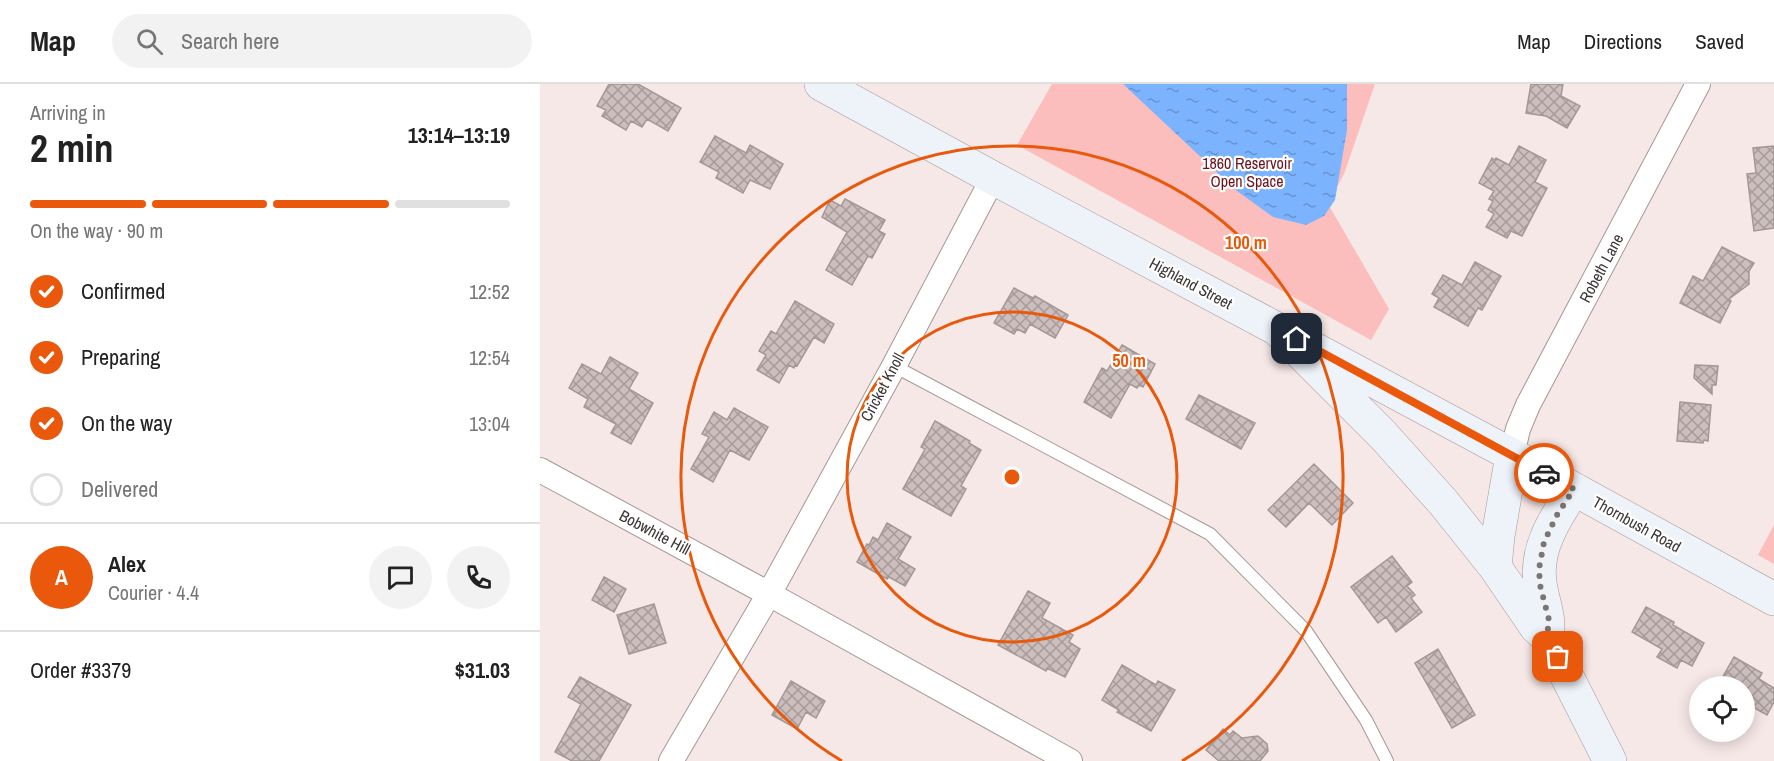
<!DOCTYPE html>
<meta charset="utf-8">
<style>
body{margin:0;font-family:"Archivo Narrow",sans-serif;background:#f2f2f2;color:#222;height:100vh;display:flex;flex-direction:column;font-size:22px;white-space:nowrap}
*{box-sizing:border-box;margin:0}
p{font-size:20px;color:#767676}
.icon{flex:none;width:33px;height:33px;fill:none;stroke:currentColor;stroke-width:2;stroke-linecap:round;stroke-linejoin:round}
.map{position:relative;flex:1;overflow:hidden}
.sheet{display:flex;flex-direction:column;background:#fff;width:540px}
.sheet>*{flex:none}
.controls{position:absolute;left:1149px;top:592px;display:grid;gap:12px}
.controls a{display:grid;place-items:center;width:66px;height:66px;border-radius:50%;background:#fff;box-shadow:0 3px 15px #0003;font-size:30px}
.pin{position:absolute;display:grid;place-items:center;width:51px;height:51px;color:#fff;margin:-26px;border-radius:12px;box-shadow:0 3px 9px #0006}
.courier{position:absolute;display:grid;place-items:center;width:60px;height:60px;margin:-30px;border:4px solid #ea580c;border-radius:50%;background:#fff;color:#222;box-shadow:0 2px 8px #0007}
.summary em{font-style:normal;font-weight:700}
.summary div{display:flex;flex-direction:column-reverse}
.summary{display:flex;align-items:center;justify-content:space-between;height:102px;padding:0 30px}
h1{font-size:39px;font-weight:700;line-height:45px}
.bar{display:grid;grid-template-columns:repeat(4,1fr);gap:9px 6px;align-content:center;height:72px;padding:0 30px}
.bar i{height:8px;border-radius:4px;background:#e0e0e0}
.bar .current{background:#ea580c}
.bar p{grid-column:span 4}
.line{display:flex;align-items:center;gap:15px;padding:0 30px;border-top:2px solid #e0e0e0}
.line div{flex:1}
.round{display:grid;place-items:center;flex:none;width:63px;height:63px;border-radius:32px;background:#f2f2f2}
ol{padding:0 30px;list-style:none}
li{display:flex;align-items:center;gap:18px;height:66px}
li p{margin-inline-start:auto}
li .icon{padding:6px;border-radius:50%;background:#ea580c;color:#fff;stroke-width:4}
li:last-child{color:#767676}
li i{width:33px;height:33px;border:3px solid #e0e0e0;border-radius:50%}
header{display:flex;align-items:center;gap:36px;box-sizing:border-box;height:84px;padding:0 30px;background:#fff;border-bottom:2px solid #e0e0e0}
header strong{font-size:28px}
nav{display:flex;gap:33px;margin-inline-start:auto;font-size:21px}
.search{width:420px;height:54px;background:#f2f2f2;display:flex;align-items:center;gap:15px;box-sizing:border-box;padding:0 21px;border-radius:33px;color:#767676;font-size:22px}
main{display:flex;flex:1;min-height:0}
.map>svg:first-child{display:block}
</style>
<header>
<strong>Map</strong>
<div class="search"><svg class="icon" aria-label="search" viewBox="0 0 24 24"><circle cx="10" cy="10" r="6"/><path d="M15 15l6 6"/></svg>Search here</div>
<nav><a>Map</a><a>Directions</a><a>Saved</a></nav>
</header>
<main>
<section class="sheet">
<div class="summary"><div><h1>2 min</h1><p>Arriving in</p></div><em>13:14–13:19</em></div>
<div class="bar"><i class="current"></i><i class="current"></i><i class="current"></i><i></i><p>On the way · 90 m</p></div>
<ol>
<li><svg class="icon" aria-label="check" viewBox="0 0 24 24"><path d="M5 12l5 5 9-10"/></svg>Confirmed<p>12:52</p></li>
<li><svg class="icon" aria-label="check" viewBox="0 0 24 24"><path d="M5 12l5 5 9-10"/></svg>Preparing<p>12:54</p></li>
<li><svg class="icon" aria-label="check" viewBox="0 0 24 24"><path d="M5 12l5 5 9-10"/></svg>On the way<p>13:04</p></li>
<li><i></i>Delivered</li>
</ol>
<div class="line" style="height:108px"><b class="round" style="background:#ea580c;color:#fff">A</b><div><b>Alex</b><p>Courier · 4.4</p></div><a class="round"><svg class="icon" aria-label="chat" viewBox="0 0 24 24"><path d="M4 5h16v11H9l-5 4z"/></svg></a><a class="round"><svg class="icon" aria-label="phone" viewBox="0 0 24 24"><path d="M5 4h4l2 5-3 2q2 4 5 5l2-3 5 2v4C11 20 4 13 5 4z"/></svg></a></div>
<div class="line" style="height:78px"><div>Order #3379</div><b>$31.03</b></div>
</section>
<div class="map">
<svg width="1234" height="677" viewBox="0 0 1234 677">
<defs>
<pattern id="water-ripples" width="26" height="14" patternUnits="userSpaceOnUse" patternTransform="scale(1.5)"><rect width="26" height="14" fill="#7cb3ff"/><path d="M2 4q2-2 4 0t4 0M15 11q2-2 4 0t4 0" fill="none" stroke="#6792cf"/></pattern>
<pattern id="building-cross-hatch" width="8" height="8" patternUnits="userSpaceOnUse" patternTransform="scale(1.5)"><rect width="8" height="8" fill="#cbbebd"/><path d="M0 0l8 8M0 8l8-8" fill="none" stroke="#a69b9a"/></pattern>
</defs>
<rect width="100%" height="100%" fill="#f6e8e7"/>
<!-- park -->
<path fill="#fcbebc" d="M512 0H835L804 90 788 120 849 225 831 256 477 61Z
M1234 441V480L1218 471Z"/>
<!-- water -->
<path fill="url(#water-ripples)" d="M583 0H807V46L795 116 784 132 766 141 733 133 697 107Z"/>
<!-- building -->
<path fill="url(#building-cross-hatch)" stroke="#a49796" stroke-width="1.5" d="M69 0H98L141 24 128 47 107 35 102 43 91 37 86 46 62 32 66 26 57 22Z
M991 0H1023L1021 12 1040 22 1027 44 1006 32 986 29Z
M175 52 206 69 210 61 243 80 230 105 210 96 203 109 176 94 179 88 160 78Z
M979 62 1006 76 995 98 1007 104 982 152 971 147 967 154 946 143 954 130 948 126 953 117 949 115 954 107 939 99 952 74 955 76 956 74 969 81Z
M1234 62V144L1214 147 1207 90 1216 89 1213 64Z
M305 115 345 136 339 147 345 150 332 174 328 172 312 201 286 186 307 148 282 133 290 116 301 122Z
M1182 163 1214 179 1209 187V200L1189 215 1191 217 1180 239 1140 219 1153 192 1163 197Z
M935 178 961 192 942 226 938 224 928 242 894 223 899 214 892 210 903 191 922 201Z
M474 204 493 214 495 212 528 231 515 254 490 240 485 249 477 245 474 250 454 239Z
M255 217 294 240 284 259 274 253 257 282 255 281 254 284 249 281 239 299 217 286 226 271 219 267 231 247 236 250Z
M582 261 615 280 603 303 599 301 597 304 590 300 571 334 544 318 562 284 567 287Z
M70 273 98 289 89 305 113 319 91 360 71 349 76 340 44 323 48 315 29 304 42 280 61 290Z
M1155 281 1178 282 1176 301H1172V310L1154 294Z
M659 311 715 339 701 365 646 335Z
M1140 318 1171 321 1168 357 1164 356 1163 359 1137 357Z
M194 324 228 343 209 376 190 366 173 398 151 385 169 353 162 350 174 328 187 336Z
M395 337 430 357 429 359 441 366 421 402 426 405 411 432 363 405 385 365 381 363Z
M774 380 813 419 792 441 769 419 746 443 728 426Z
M347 439 371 453 358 475 375 485 365 502 349 493 347 495 317 478 327 460 329 461 333 453 338 456Z
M852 472 872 498 867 502 875 511 871 514 882 528 856 548 846 533 838 539 811 503Z
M64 493 86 505 74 528 52 516Z
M488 507 510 519 502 534 533 551 529 558 540 565 525 593 507 584 506 587 458 561Z
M114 520 126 559 89 570 77 531Z
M1106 523 1134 538 1133 541 1164 559 1152 582 1141 576 1137 584 1117 573 1122 565 1092 548Z
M898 565 935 631 912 644 875 579Z
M1194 573 1222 589 1219 595 1234 604V618L1227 631 1204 618V603H1177Z
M582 581 616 601 618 597 635 606 611 647 577 628 579 626 562 616Z
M40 593 91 621 59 677H32L15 668 41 620 28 613Z
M251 597 285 617 276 634 266 628 257 645 232 631Z
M683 645 690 651 693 647 702 654 718 652 727 660 728 667 720 677H679L666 666Z"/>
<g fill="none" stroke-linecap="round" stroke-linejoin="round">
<defs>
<path id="lane" d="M354 282 670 450 766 547 826 636 847 677"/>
<path id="street" d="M972 371 978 345 988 321 1158 0
M0 386 229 510 354 282 453 94
M131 677 229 510 530 677"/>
<path id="secondary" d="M281 0 453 94 737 245 843 351 903 418 955 483 996 543 1007 553 1070 677
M767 261 972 371 1234 515
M955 483 958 452 972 371
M1007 553C1011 533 1002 517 1000 498 995 464 1016 433 1034 405"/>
</defs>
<!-- lane casing -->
<use href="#lane" stroke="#a59897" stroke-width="14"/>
<!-- street casing -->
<use href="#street" stroke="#a59897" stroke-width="26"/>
<!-- secondary casing -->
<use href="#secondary" stroke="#a59897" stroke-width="34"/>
<!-- lane -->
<use href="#lane" stroke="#fff" stroke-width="12"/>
<!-- street -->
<use href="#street" stroke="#fff" stroke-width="24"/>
<!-- secondary -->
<use href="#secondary" stroke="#eef3f9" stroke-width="33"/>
</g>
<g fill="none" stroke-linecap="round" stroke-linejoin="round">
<!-- done -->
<path stroke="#7d7574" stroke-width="6" stroke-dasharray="0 10.8" d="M1004 389 1034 405 1017 431 1004 458 999 485 1000 501 1009 536 1007 552 1018 573"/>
<!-- route -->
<path stroke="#ea580c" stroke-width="8" d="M757 255 1004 389"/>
</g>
<!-- distance rings -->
<g fill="none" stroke="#e8590c" stroke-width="3">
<circle cx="472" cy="393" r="165"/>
<path d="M302 677A331 331 0 1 1 642 677"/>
</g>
<g text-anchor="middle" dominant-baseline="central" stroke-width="4.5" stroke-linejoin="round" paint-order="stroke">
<!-- park labels -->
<g font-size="16" fill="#6e131c" stroke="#fff">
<text x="707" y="79">1860 Reservoir<tspan x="707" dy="18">Open Space</tspan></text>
</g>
<!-- street labels -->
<g font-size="16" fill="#3c3736" stroke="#fff">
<text transform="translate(1061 184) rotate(-62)">Robeth Lane</text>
<text transform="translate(651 199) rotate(28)">Highland Street</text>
<text transform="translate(342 303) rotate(-62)">Cricket Knoll</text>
<text transform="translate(1097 440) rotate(29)">Thornbush Road</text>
<text transform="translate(115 448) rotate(28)">Bobwhite Hill</text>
</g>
</g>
<circle cx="472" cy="393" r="9" fill="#e8590c" stroke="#fff" stroke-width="3"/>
<g font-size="18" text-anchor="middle" font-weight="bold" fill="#e8590c" stroke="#fff" stroke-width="4.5" stroke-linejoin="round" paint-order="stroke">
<text x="706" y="165">100 m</text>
<text x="589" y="283">50 m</text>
</g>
</svg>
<div class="controls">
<a><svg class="icon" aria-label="locate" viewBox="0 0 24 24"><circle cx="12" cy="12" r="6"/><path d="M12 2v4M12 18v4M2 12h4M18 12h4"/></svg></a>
</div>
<div class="pin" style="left:1018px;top:573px;background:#ea580c"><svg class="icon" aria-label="bag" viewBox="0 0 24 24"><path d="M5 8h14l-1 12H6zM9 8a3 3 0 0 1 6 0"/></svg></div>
<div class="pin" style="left:757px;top:255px;background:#1f2937"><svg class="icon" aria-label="home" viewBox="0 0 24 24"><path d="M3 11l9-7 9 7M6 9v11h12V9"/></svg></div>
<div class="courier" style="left:1004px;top:389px"><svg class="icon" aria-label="car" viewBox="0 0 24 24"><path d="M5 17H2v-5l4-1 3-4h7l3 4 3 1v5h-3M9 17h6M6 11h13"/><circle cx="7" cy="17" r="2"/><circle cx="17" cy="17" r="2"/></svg></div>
</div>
</main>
